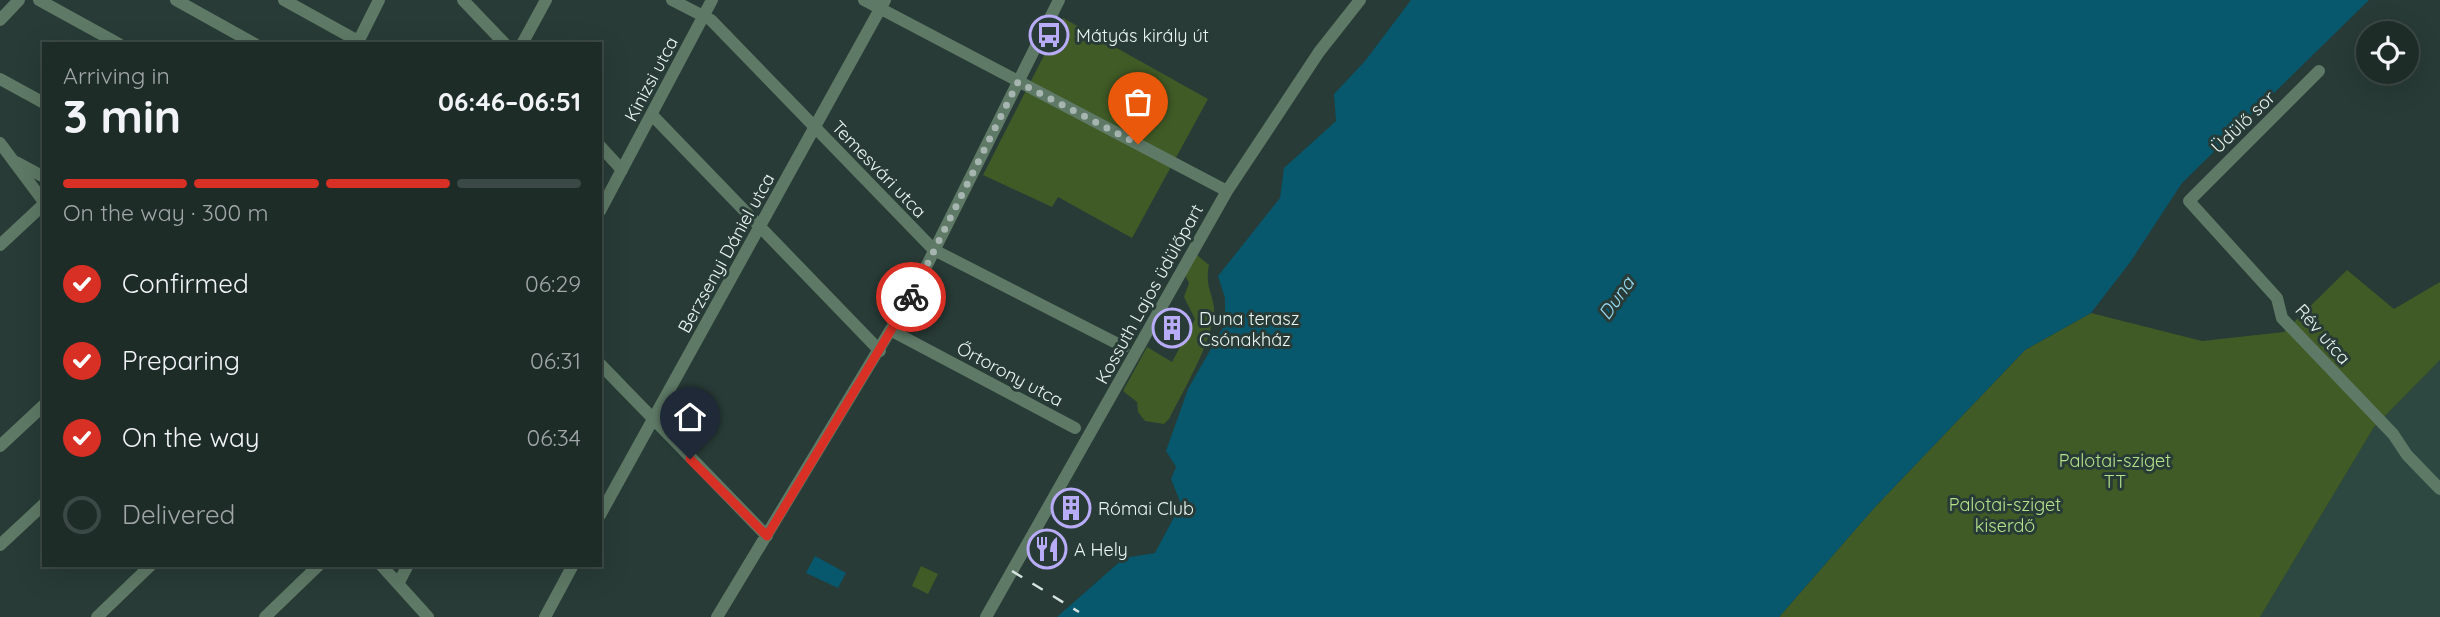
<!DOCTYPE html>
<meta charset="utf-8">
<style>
body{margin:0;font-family:Quicksand,sans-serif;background:#2b3834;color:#f1f3f6;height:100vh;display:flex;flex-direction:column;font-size:26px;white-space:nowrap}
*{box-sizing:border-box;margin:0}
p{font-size:23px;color:#a1a7a8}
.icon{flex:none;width:38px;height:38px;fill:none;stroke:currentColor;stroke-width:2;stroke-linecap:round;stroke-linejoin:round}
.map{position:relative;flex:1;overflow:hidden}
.side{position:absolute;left:42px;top:42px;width:560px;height:525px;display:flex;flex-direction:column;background:#1e2c28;border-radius:0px;box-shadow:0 7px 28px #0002,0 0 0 2px #3c4845}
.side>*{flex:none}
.tools{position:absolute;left:2356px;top:21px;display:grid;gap:14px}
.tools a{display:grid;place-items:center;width:63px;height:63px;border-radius:50%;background:#1e2c28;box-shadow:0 7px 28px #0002,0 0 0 2px #3c4845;font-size:35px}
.pin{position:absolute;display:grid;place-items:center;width:60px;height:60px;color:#fff;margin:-72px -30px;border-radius:50% 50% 50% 0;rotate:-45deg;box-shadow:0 0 7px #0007}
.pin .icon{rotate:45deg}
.courier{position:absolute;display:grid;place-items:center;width:70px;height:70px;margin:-35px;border:5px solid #d93025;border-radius:50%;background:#fff;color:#222;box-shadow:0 2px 9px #0007}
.headline em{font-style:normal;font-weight:800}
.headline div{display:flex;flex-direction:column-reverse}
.headline{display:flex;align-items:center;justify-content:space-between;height:119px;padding:0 21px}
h1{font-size:46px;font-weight:800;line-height:52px}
.bar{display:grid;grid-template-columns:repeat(4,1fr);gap:10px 7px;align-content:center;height:84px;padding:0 21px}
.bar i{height:9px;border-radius:5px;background:#3c4845}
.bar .on{background:#d93025}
.bar p{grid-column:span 4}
ol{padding:0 21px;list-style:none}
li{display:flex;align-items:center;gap:21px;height:77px}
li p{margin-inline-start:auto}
li .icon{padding:7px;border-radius:50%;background:#d93025;color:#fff;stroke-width:4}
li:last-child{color:#a1a7a8}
li i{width:38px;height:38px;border:4px solid #3c4845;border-radius:50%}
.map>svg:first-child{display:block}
</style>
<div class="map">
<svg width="2440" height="617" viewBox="0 0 2440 617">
<rect width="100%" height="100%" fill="#283b36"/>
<!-- built -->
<path fill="#2c4841" d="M2440 360V617H2260L2374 427Z"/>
<!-- green -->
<path fill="#405b26" d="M1063 18 1208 99 1132 238 1058 197 1052 207 983 175Z
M1197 255 1209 265C1204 288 1215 296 1214 313 1210 346 1184 389 1169 419L1164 424 1145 421 1138 412 1137 402 1123 391 1147 347 1172 362 1195 319 1184 297 1189 283 1185 275Z
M2347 270 2394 309 2440 282V360L2374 427 2260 617H1779L1875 507 2025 350 2091 313 2202 341 2284 332Z
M921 566 938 574 928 594 912 586Z"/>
<!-- water -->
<path fill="#07576d" d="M1411 0H2369L2182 183 2131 261 2091 313 2025 350 1875 507 1779 617H1057L1124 558 1155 553 1181 504 1171 479 1176 467 1166 451 1188 389 1225 324V298L1218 276 1280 198 1284 168 1336 121 1334 94 1365 61Z
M815 556 846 573 838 588 806 573Z"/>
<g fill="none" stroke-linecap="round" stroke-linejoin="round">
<!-- minor -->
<path stroke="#5e7966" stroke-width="12" d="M39 0 119 44
M176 0 255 44
M284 0 358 41
M463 0 505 44
M672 0 711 20 934 250 1124 347
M864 0 1227 191
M0 20 19 0
M357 44 379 0
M522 44 546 0
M2319 71 2189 201 2277 298 2282 318 2393 434 2407 455 2440 489
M0 79 44 103
M652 115 880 351
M0 143 44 202
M600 146 622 170
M16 162 44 177
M600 211 712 0
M0 245 44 204
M892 331 1075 428
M600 364 767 536
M0 446 44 405
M600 515 885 0
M0 545 44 504
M381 565 428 617
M398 584 408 565
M97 617 151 565
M265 617 319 565
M545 617 573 565
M717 617 914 291 1059 0
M986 617 1227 191 1319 52 1360 0"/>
<!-- rail -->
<path stroke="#d5e2de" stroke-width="2.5" stroke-dasharray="12 12" stroke-linecap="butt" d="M1012 571 1079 612"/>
</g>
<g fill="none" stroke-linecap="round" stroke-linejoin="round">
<!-- done -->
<path stroke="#a6b5b0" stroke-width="7" stroke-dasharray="0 12.6" d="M911 297 1018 82 1138 144"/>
<!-- route -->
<path stroke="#d93025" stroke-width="9" d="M690 459 767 536 911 297"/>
</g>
<!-- icons -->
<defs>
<symbol id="bus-ring" viewBox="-11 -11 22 22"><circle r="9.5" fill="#283b36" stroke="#b8abf7" stroke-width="1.5"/><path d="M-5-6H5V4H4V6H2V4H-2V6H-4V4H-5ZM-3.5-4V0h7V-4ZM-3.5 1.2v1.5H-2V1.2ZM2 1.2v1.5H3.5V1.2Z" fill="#b8abf7"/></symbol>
<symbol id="building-ring" viewBox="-11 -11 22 22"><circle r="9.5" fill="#283b36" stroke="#b8abf7" stroke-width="1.5"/><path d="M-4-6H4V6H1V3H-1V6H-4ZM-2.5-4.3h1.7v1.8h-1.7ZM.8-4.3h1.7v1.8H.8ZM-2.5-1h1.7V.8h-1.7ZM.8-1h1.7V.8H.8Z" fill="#b8abf7"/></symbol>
<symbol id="restaurant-ring" viewBox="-11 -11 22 22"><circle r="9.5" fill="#283b36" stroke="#b8abf7" stroke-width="1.5"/><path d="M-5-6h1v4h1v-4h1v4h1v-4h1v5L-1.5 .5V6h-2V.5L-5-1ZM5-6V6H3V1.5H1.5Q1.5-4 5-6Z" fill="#b8abf7"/></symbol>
</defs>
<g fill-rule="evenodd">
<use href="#bus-ring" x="1027" y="13" width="44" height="44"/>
<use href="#building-ring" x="1150" y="306" width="44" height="44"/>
<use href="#building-ring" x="1049" y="486" width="44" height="44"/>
<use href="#restaurant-ring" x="1025" y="527" width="44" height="44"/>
</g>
<g text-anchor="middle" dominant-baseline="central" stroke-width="6" stroke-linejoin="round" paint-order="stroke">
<!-- poi labels -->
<g font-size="18" fill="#eaf6f2" stroke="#283b36" text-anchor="start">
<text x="1076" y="35">Mátyás király út</text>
<text x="1199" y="318">Duna terasz<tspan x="1199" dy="21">Csónakház</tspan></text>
<text x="1098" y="508">Római Club</text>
<text x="1074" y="549">A Hely</text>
</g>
<!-- street labels -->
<g font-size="18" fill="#eaf6f2" stroke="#283b36">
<text transform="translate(651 79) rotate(-62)">Kinizsi utca</text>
<text transform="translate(2243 122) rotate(-44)">Üdülő sor</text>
<text transform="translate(879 169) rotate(46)">Temesvári utca</text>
<text transform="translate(726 253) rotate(-61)">Berzsenyi Dániel utca</text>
<text transform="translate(1149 294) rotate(-61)">Kossuth Lajos üdülőpart</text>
<text transform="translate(2323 334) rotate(49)">Rév utca</text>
<text transform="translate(1010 374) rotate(28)">Őrtorony utca</text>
</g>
<!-- park labels -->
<g font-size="18" fill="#b3e28a" stroke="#283b36">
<text x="2115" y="460">Palotai-sziget<tspan x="2115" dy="21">TT</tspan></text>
<text x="2005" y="504">Palotai-sziget<tspan x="2005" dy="21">kiserdő</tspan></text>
</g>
<!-- water labels -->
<g font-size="19" font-style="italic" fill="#99dcf4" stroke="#283b36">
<text transform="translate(1616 298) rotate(-55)">Duna</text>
</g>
</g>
</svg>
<div class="tools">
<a><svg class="icon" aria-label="locate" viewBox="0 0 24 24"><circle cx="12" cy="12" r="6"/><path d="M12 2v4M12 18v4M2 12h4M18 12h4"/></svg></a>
</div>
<div class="pin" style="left:1138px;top:144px;background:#ea580c"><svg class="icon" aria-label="bag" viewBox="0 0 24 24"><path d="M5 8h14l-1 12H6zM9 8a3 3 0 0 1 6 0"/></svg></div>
<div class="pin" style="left:690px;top:459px;background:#1f2937"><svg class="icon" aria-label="home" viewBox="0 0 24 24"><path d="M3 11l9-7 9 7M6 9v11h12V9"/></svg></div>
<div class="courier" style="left:911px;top:297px"><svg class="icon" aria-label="bike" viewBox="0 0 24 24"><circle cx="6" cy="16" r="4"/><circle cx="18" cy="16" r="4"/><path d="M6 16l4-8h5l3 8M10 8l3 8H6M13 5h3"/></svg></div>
<section class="side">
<div class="headline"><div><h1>3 min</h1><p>Arriving in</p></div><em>06:46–06:51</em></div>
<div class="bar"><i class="on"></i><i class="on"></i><i class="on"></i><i></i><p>On the way · 300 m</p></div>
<ol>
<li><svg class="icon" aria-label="check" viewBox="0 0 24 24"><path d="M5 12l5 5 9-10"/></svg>Confirmed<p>06:29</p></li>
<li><svg class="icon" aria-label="check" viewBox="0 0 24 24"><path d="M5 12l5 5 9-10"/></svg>Preparing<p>06:31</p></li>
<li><svg class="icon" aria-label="check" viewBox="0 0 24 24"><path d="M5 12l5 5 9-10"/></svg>On the way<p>06:34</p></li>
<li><i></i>Delivered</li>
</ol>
</section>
</div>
